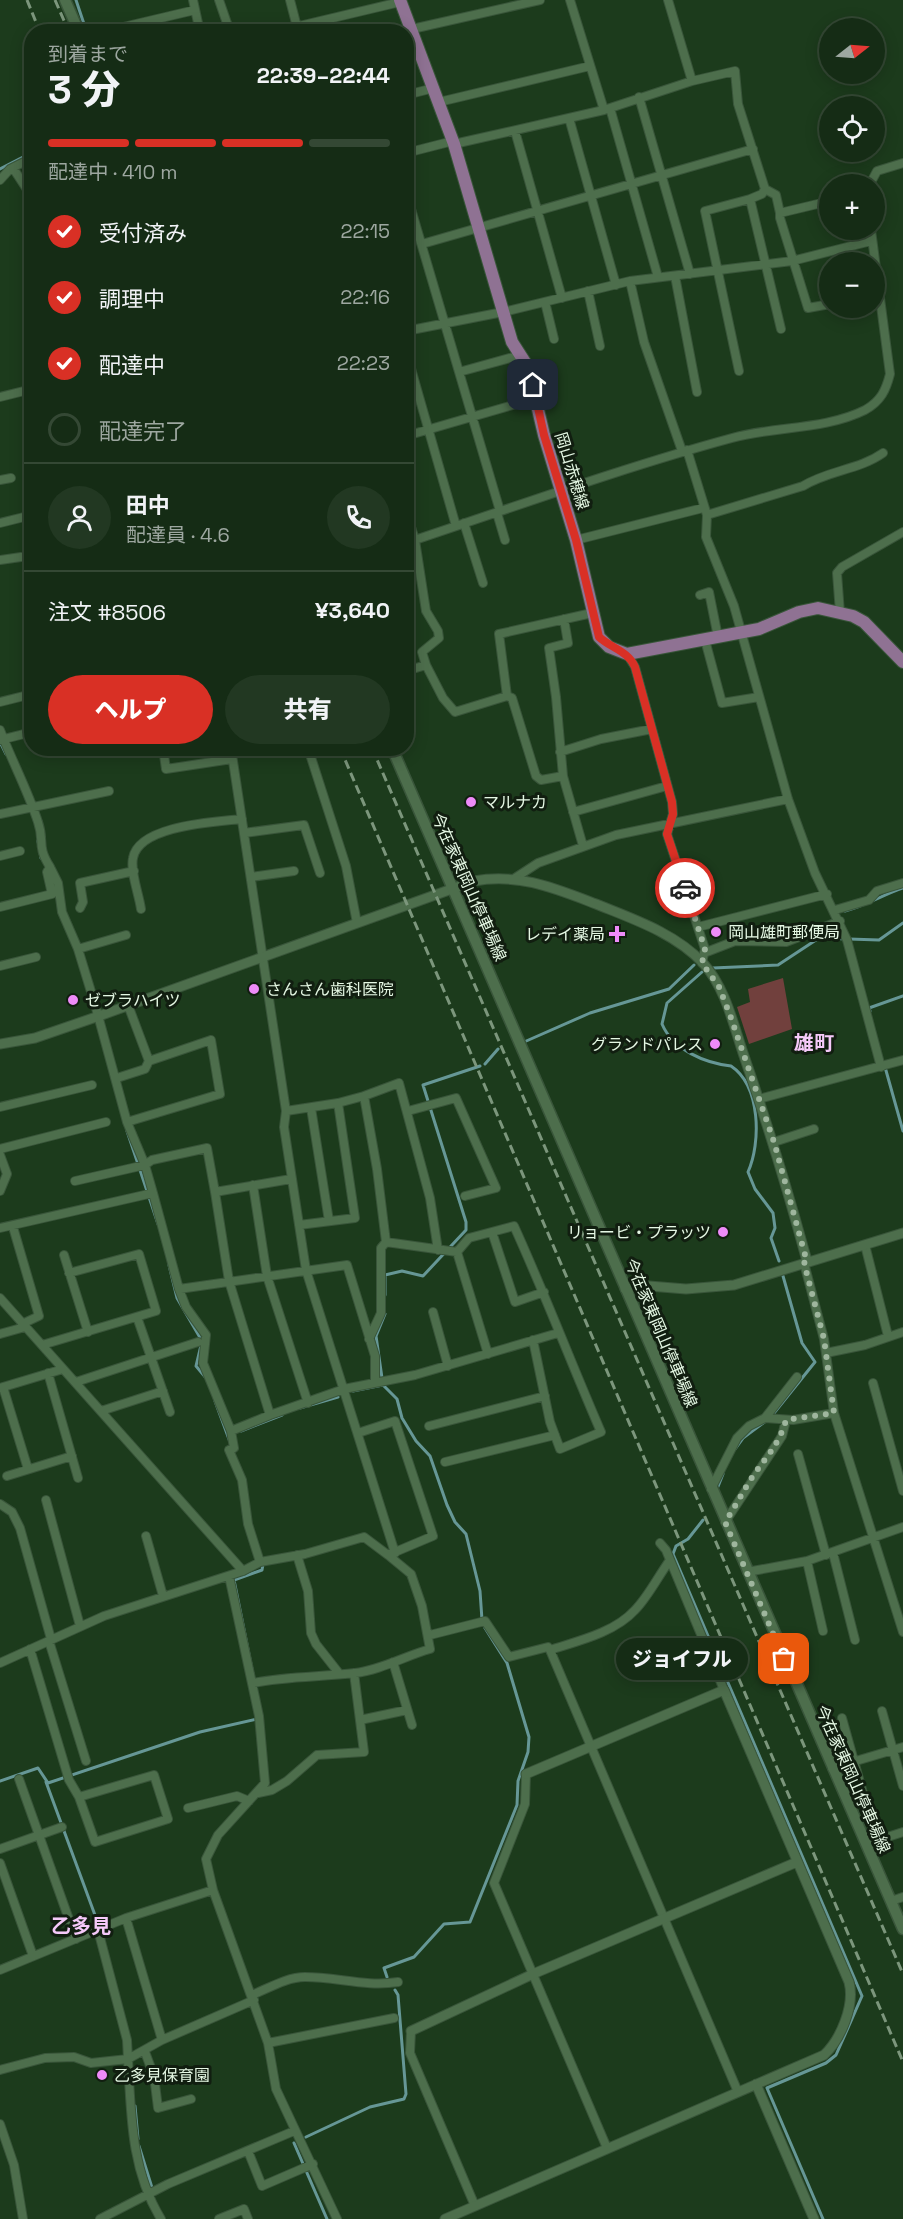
<!DOCTYPE html>
<html lang="ja">
<meta charset="utf-8">
<style>
body{margin:0;font-family:"Space Grotesk","Noto Sans JP",sans-serif;background:#223822;color:#f1f3f6;height:100vh;display:flex;flex-direction:column;font-size:22px;white-space:nowrap}
*{box-sizing:border-box;margin:0}
p{font-size:20px;color:#9da7a0}
.icon{flex:none;width:33px;height:33px;fill:none;stroke:currentColor;stroke-width:2;stroke-linecap:round;stroke-linejoin:round}
.map{position:relative;flex:1;overflow:hidden}
.details{position:absolute;left:24px;top:24px;width:390px;height:732px;display:flex;flex-direction:column;background:#152c15;border-radius:24px;box-shadow:0 3px 15px #0003,0 0 0 2px #344834}
.details>*{flex:none}
.needle{width:39px;rotate:73deg}
.fabs{position:absolute;left:819px;top:18px;display:grid;gap:12px}
.fabs a{display:grid;place-items:center;width:66px;height:66px;border-radius:50%;background:#152c15;box-shadow:0 3px 15px #0003,0 0 0 2px #344834;font-size:30px}
.pin{position:absolute;display:grid;place-items:center;width:51px;height:51px;color:#fff;margin:-26px;border-radius:12px;box-shadow:0 3px 9px #0006}
.courier{position:absolute;display:grid;place-items:center;width:60px;height:60px;margin:-30px;border:4px solid #d93025;border-radius:50%;background:#fff;color:#222;box-shadow:0 2px 8px #0007}
.bubble{position:absolute;height:42px;border-radius:21px;background:#152c15;box-shadow:0 3px 15px #0003,0 0 0 2px #344834;font-size:20px;font-weight:800;line-height:42px;text-align:center}
.headline em{font-style:normal;font-weight:800}
.headline div{display:flex;flex-direction:column-reverse}
.headline{display:flex;align-items:center;justify-content:space-between;height:102px;padding:0 24px}
h1{font-size:39px;font-weight:800;line-height:45px}
.bar{display:grid;grid-template-columns:repeat(4,1fr);gap:9px 6px;align-content:center;height:72px;padding:0 24px}
.bar i{height:8px;border-radius:4px;background:#344834}
.bar .selected{background:#d93025}
.bar p{grid-column:span 4}
.line{display:flex;align-items:center;gap:15px;padding:0 24px;border-top:2px solid #344834}
.line div{flex:1}
.round{display:grid;place-items:center;flex:none;width:63px;height:63px;border-radius:32px;background:#223822}
ol{padding:0 24px;list-style:none}
li{display:flex;align-items:center;gap:18px;height:66px}
li p{margin-inline-start:auto}
li .icon{padding:6px;border-radius:50%;background:#d93025;color:#fff;stroke-width:4}
li:last-child{color:#9da7a0}
li i{width:33px;height:33px;border:3px solid #344834;border-radius:50%}
.primary-button{display:flex;gap:12px;margin-top:auto;padding:12px 24px}
.primary-button a{flex:1;height:69px;border-radius:36px;background:#d93025;color:#fff;font-size:24px;font-weight:800;line-height:69px;text-align:center}
.primary-button a+a{background:#223822;color:#f1f3f6}
.map>svg:first-child{display:block}
</style>
<div class="map">
<svg width="903" height="2219" viewBox="0 0 903 2219">
<rect width="100%" height="100%" fill="#1c3b1c"/>
<!-- green -->
<path fill="#71403d" d="M783 978 792 1029 749 1044 737 1007 750 1002 748 989Z"/>
<g fill="none" stroke-linecap="round" stroke-linejoin="round">
<!-- stream -->
<path stroke="#669796" stroke-width="3" d="M76 0 84 24
M0 169 25 156 29 150 32 112
M0 742 6 754
M38 841 41 858
M845 911C866 906 882 895 903 888
M777 939 794 935
M713 968 778 965 819 938 879 940 903 923
M702 972 667 1003 662 1024C673 1050 705 1063 731 1066 761 1086 761 1143 748 1172L755 1189 773 1213 775 1228 771 1238 779 1261
M870 1011 869 1008 903 996
M524 1042 590 1013 669 989 694 965
M485 1064 498 1049
M885 1067 903 1131
M127 1131 158 1224
M169 1265 177 1298 202 1341 196 1366 206 1378
M385 1295V1275L402 1271 423 1276 466 1230V1222L423 1085 480 1066
M385 1314 376 1336 383 1385 397 1399 402 1418 416 1441 430 1456 447 1505 455 1522 466 1534 480 1591 482 1620
M353 1391 383 1385
M215 1401 230 1442
M300 1408 338 1397
M241 1431 282 1415
M735 1449 743 1438 770 1418 815 1362 802 1343 783 1276
M717 1489 723 1474
M703 1520 688 1539 676 1546 673 1554 862 1996 836 2055 826 2063 767 2088 823 2219
M262 1719 234 1580 262 1570 263 1564
M0 1781 38 1768 48 1783 200 1732 257 1719
M46 1782 99 1926
M387 1977 384 1968 414 1957 444 1924 470 1922 517 1805 518 1781 528 1752 529 1737 507 1663 485 1628
M135 2106 138 2139
M306 2137 370 2107 404 2099 406 2094 398 1995 395 1990
M294 2143 327 2219
M139 2146 153 2191"/>
<defs>
<path id="minor" d="M193 0 200 32
M219 0 230 32
M290 0 297 27
M570 0 604 110
M668 0 692 81
M412 29 540 0
M102 32 195 10
M274 32 400 2
M406 95 434 88
M639 97 690 274
M439 102 590 66
M610 108 658 277
M569 118 616 285
M515 131 562 298
M454 144 604 110 692 81 735 71 738 104 765 189 762 194 750 199 781 329
M406 153 453 141
M13 168 32 197
M0 180 10 169 32 158
M870 184 877 171 903 163
M765 189 776 195 780 213 830 201
M406 192 500 511
M780 213V218L808 308 830 304
M422 244 753 149
M675 276 697 392
M630 281 644 342 682 451
M588 291 600 346
M31 299 32 300
M545 302 554 339
M406 331 503 312 630 281 792 261 871 241
M406 351 456 526
M739 371 705 211 750 199
M459 372 521 355
M0 397 32 389
M406 436 537 398
M687 450 707 515 706 537 734 606 788 799 815 873 847 940 881 1067
M0 480 11 478
M406 511 415 540C520 505 625 467 732 438 775 426 825 430 865 410 881 401 886 390 890 374L871 230
M497 513 505 540
M707 515 803 486C829 470 859 470 883 453
M0 523 24 517
M464 523 483 583
M406 533 415 540 426 611 438 631 439 638 422 652 426 665 406 671
M576 540 703 508
M0 560 21 557
M700 595 709 592 718 637
M840 613 837 573 842 567 903 532
M564 619 568 643 549 648 556 697 563 776 583 846
M705 640 722 703 759 697
M627 654 635 667 672 802 673 814 667 834 705 949 702 963
M426 665 443 698 455 712 507 696 499 634 592 613
M507 696 512 698 536 776 541 780 563 776
M0 702 32 694
M0 730C12 761 28 791 38 822 45 842 36 845 50 867
M0 740 32 732
M163 748 166 769 232 759
M231 748 286 1111 284 1127 306 1270 395 1553
M308 748 346 866 357 923
M231 752 258 748
M560 752 601 739 652 729
M573 812 667 786
M0 814 109 791
M244 833 304 825 320 873
M0 856 20 851
M251 877 294 871
M515 878 538 863 616 835 788 799
M0 907 52 894 47 872 50 867 58 883 62 912 78 949 96 1008 127 1122 145 1165 75 1181
M80 908 83 902 80 883 134 871
M141 909C139 894 130 872 133 858 139 825 216 822 242 819
M835 910 869 900 877 891 903 883
M698 927 827 894
M78 949 126 935
M704 953 735 941 786 942 840 921
M0 966 36 957
M117 1078 145 1069 149 1061 128 1005
M364 1096 399 1083 430 1198 438 1250
M759 1099 903 1060
M0 1107 92 1085
M311 1108 329 1221
M286 1111 338 1103 364 1096 377 1169 386 1242 457 1252 469 1238 514 1226C545 1294 571 1363 601 1432L560 1449 550 1422 533 1340
M408 1111 456 1098 496 1188 465 1196
M127 1122 220 1094 211 1040 149 1061
M774 1142 814 1129
M0 1149 106 1122
M0 1155 7 1174 0 1191
M291 1179 215 1192 229 1281 270 1415 344 1389 415 1375 558 1333
M253 1185 267 1276 308 1403
M153 1193 145 1165 152 1160 207 1148 215 1192
M299 1225 355 1218 338 1103
M13 1227 39 1316 22 1324
M0 1228 153 1193 179 1289 347 1265 375 1356V1382
M492 1232 515 1302 544 1292
M865 1245 888 1336
M457 1252 488 1354
M64 1255 88 1332
M804 1263 824 1339 834 1413 903 1632
M179 1289 186 1307 206 1335 203 1363 231 1431 270 1415
M0 1298 243 1571
M433 1312 448 1366
M137 1317 170 1412
M0 1334 25 1327
M369 1339 381 1313V1248L386 1242
M42 1345 156 1311 139 1254 69 1273
M826 1353 865 1345 903 1332
M48 1373 78 1478
M76 1382 198 1342
M873 1383 903 1491
M3 1387 28 1469
M0 1388 63 1369
M101 1411 163 1391
M765 1418 793 1420 834 1413
M429 1426 545 1396
M231 1431 234 1448 229 1450 242 1480 248 1524 260 1562
M798 1454 826 1555
M445 1462 555 1435
M7 1476 72 1456
M711 1489 737 1438 749 1426 765 1418 797 1377
M46 1500 80 1626
M0 1504 12 1512 20 1528 51 1639
M725 1522 782 1436 786 1420
M146 1536 163 1596
M660 1543 666 1550 724 1690
M833 1553 855 1640
M297 1555 308 1591 311 1633 316 1644 338 1672
M807 1561 823 1631
M747 1572 807 1561 903 1527
M229 1576 259 1716 265 1783 218 1835 206 1859 213 1890 268 2043 276 2089 337 2219
M430 1635 485 1621 509 1657 548 1647 550 1650C578 1641 614 1633 635 1610 648 1597 659 1575 670 1560
M49 1641 86 1761
M30 1649 69 1780 79 1797 95 1842 168 1819 154 1775 79 1797
M550 1650 738 2092
M393 1662 412 1725
M0 1663 104 1616 243 1571 260 1562 305 1554 364 1537 388 1555 433 1536 395 1421 358 1433
M253 1683C287 1676 321 1677 355 1673 381 1670 405 1656 430 1649L422 1606 411 1574 388 1555
M882 1711 903 1786
M842 1718 876 1840
M360 1720 407 1710
M832 1768 903 1747
M526 1774 525 1804 494 1883 607 2148
M19 1779 76 1939
M258 1793 272 1790 287 1781 317 1755 364 1752 354 1673
M188 1808 237 1796 249 1801
M872 1842 903 1832
M0 1849 62 1827
M0 1863 33 1956
M891 1901 903 1897
M126 1918 162 2040
M98 1930 127 2040 128 2059 162 2040 254 2000
M0 1970 126 1918 213 1890
M252 1995C269 1988 287 1977 305 1977 337 1977 366 1987 398 1982
M411 2031 410 2053 475 2206
M268 2043 394 2018
M145 2052 154 2076 158 2108 191 2099
M0 2070 45 2058 74 2057 91 2063 128 2059C131 2115 131 2170 161 2219
M0 2124 14 2165 23 2219
M248 2151 262 2186 313 2164
M100 2219 168 2184 294 2131
M219 2219 244 2209 248 2219"/>
<path id="tertiary" d="M0 1044 35 1038 99 1016 474 881C519 873 554 888 596 904 633 919 675 933 703 963 725 987 733 1023 743 1053 767 1122 788 1191 807 1261
M625 1289 649 1286 686 1289 734 1285 903 1233
M411 2031 533 1974 797 1862
M756 2084 814 2219
M445 2219 824 2055C841 2039 855 2005 849 1982L724 1690 526 1774"/>
<path id="secondary" d="M65 0 79 32
M392 748 903 1929"/>
<path id="primary" d="M400 0 454 144 512 342 528 367 544 435 576 540 599 637 609 647 627 654 759 629 799 612 818 608 853 616 864 622 903 662"/>
</defs>
<!-- minor casing -->
<use href="#minor" stroke="#39553a" stroke-width="10"/>
<!-- tertiary casing -->
<use href="#tertiary" stroke="#39553a" stroke-width="11"/>
<!-- secondary casing -->
<use href="#secondary" stroke="#39553a" stroke-width="13"/>
<!-- primary casing -->
<use href="#primary" stroke="#39553a" stroke-width="14"/>
<!-- minor -->
<use href="#minor" stroke="#4d6e4c" stroke-width="8"/>
<!-- tertiary -->
<use href="#tertiary" stroke="#4d6e4c" stroke-width="9"/>
<!-- secondary -->
<use href="#secondary" stroke="#4d6e4c" stroke-width="10"/>
<!-- primary -->
<use href="#primary" stroke="#8f7293" stroke-width="12"/>
<!-- rail -->
<path stroke="#7c967c" stroke-width="3" stroke-dasharray="9 4.5" stroke-linecap="butt" d="M27 0 40 32
M55 0 69 32
M340 748 903 2062
M372 748 903 1974"/>
</g>
<g fill="none" stroke-linecap="round" stroke-linejoin="round">
<!-- done -->
<path stroke="#9fb69e" stroke-width="6" stroke-dasharray="0 10.8" d="M685 888 705 949 702 963 719 987 730 1015 774 1142 807 1262 804 1263 824 1339 834 1413 786 1420C780 1442 768 1455 755 1473 744 1489 736 1506 725 1522L784 1659"/>
<!-- route -->
<path stroke="#d93025" stroke-width="8" d="M533 385 544 435 576 540 599 637C611 648 628 651 635 667L672 802 673 814 667 834 685 888"/>
</g>
<!-- markers -->
<g fill="#ee8bf8" stroke="#111e10" stroke-width="2">
<circle cx="471" cy="802" r="6"/>
<circle cx="716" cy="932" r="6"/>
<path d="M614 925h6v6h6v6h-6v6h-6v-6h-6v-6h6z"/>
<circle cx="254" cy="989" r="6"/>
<circle cx="73" cy="1000" r="6"/>
<circle cx="715" cy="1044" r="6"/>
<circle cx="723" cy="1232" r="6"/>
<circle cx="102" cy="2075" r="6"/>
</g>
<g text-anchor="middle" dominant-baseline="central" stroke-width="6" stroke-linejoin="round" paint-order="stroke">
<!-- street labels -->
<g font-size="16" fill="#e5f8e4" stroke="#111e10">
<text transform="translate(572 471) rotate(73)">岡山赤穂線</text>
<text transform="translate(469 887) rotate(66)">今在家東岡山停車場線</text>
<text transform="translate(661 1333) rotate(67)">今在家東岡山停車場線</text>
<text transform="translate(853 1779) rotate(66)">今在家東岡山停車場線</text>
</g>
<!-- poi labels -->
<g font-size="16" fill="#e5f8e4" stroke="#111e10" text-anchor="start">
<text x="483" y="802">マルナカ</text>
<text x="728" y="932">岡山雄町郵便局</text>
<text x="605" y="934" text-anchor="end">レデイ薬局</text>
<text x="266" y="989">さんさん歯科医院</text>
<text x="85" y="1000">ゼブラハイツ</text>
<text x="703" y="1044" text-anchor="end">グランドパレス</text>
<text x="711" y="1232" text-anchor="end">リョービ・プラッツ</text>
<text x="114" y="2075">乙多見保育園</text>
</g>
<!-- quarter labels -->
<g font-size="20" font-weight="bold" fill="#f5c9f9" stroke="#111e10">
<text x="814" y="1043">雄町</text>
<text x="81" y="1926">乙多見</text>
</g>
</g>
</svg>
<div class="fabs">
<a><svg class="needle" viewBox="-14 -14 28 28"><path d="M0-13l5 13h-10z" fill="#e53935"/><path d="M0 13l5-13h-10z" fill="#9da7a0"/></svg></a>
<a><svg class="icon" aria-label="locate" viewBox="0 0 24 24"><circle cx="12" cy="12" r="6"/><path d="M12 2v4M12 18v4M2 12h4M18 12h4"/></svg></a>
<a>+</a>
<a>−</a>
</div>
<div class="pin" style="left:784px;top:1659px;background:#ea580c"><svg class="icon" aria-label="bag" viewBox="0 0 24 24"><path d="M5 8h14l-1 12H6zM9 8a3 3 0 0 1 6 0"/></svg></div>
<div class="pin" style="left:533px;top:385px;background:#1f2937"><svg class="icon" aria-label="home" viewBox="0 0 24 24"><path d="M3 11l9-7 9 7M6 9v11h12V9"/></svg></div>
<div class="courier" style="left:685px;top:888px"><svg class="icon" aria-label="car" viewBox="0 0 24 24"><path d="M5 17H2v-5l4-1 3-4h7l3 4 3 1v5h-3M9 17h6M6 11h13"/><circle cx="7" cy="17" r="2"/><circle cx="17" cy="17" r="2"/></svg></div>
<div class="bubble" style="left:616px;top:1638px;width:132px">ジョイフル</div>
<section class="details">
<div class="headline"><div><h1>3 分</h1><p>到着まで</p></div><em>22:39–22:44</em></div>
<div class="bar"><i class="selected"></i><i class="selected"></i><i class="selected"></i><i></i><p>配達中 · 410 m</p></div>
<ol>
<li><svg class="icon" aria-label="check" viewBox="0 0 24 24"><path d="M5 12l5 5 9-10"/></svg>受付済み<p>22:15</p></li>
<li><svg class="icon" aria-label="check" viewBox="0 0 24 24"><path d="M5 12l5 5 9-10"/></svg>調理中<p>22:16</p></li>
<li><svg class="icon" aria-label="check" viewBox="0 0 24 24"><path d="M5 12l5 5 9-10"/></svg>配達中<p>22:23</p></li>
<li><i></i>配達完了</li>
</ol>
<div class="line" style="height:108px"><a class="round"><svg class="icon" aria-label="person" viewBox="0 0 24 24"><circle cx="12" cy="8" r="4"/><path d="M4 21q1-7 8-7t8 7"/></svg></a><div><b>田中</b><p>配達員 · 4.6</p></div><a class="round"><svg class="icon" aria-label="phone" viewBox="0 0 24 24"><path d="M5 4h4l2 5-3 2q2 4 5 5l2-3 5 2v4C11 20 4 13 5 4z"/></svg></a></div>
<div class="line" style="height:78px"><div>注文 #8506</div><b>¥3,640</b></div>
<div class="primary-button"><a>ヘルプ</a><a>共有</a></div>
</section>
</div>
